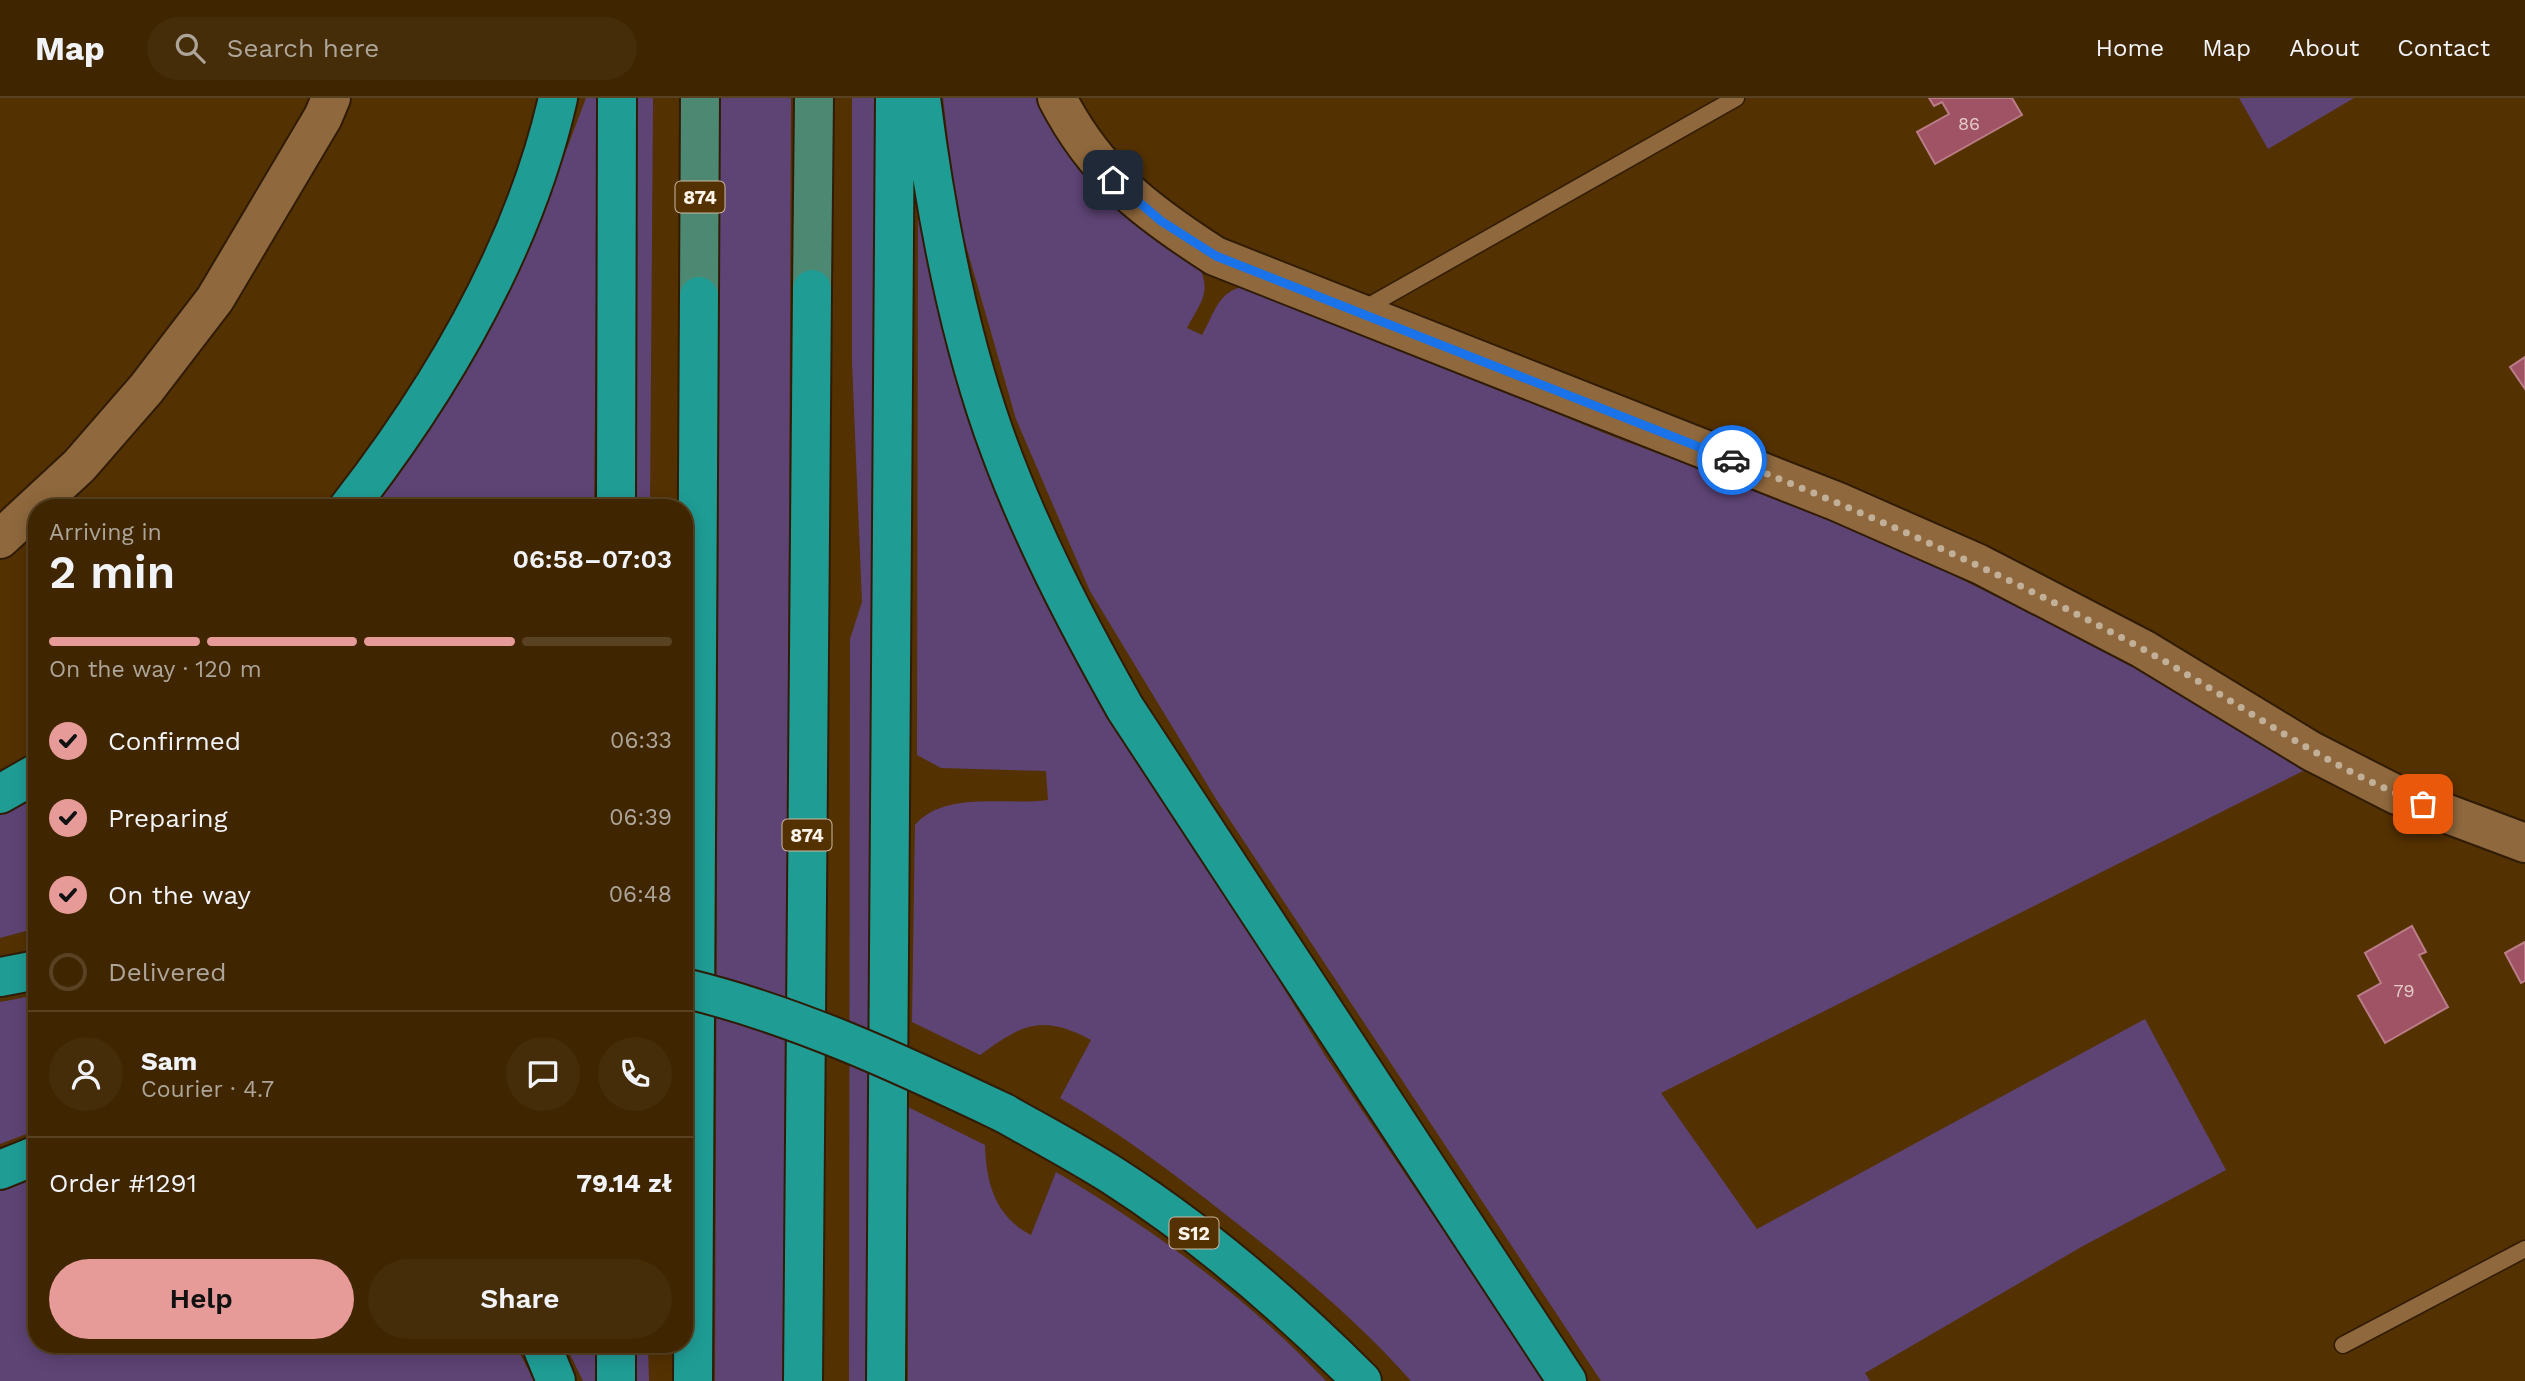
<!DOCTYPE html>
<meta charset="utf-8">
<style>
body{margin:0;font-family:"Work Sans",sans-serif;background:#462d0a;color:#f1f3f6;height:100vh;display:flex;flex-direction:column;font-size:26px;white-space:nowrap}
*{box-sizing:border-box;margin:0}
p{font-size:23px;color:#ada599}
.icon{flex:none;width:38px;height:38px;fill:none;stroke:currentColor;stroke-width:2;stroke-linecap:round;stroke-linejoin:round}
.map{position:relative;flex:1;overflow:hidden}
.drawer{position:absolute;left:28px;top:401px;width:665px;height:854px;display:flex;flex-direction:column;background:#3f2500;border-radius:28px;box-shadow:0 4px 18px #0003,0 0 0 2px #584222}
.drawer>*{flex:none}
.pin{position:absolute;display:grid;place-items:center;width:60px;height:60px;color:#fff;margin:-30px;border-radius:14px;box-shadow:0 4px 10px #0006}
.courier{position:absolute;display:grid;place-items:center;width:70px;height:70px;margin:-35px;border:5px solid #1a73e8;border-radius:50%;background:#fff;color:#222;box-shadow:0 2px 9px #0007}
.headline em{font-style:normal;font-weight:600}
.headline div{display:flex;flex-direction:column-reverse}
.headline{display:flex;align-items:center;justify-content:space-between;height:119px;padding:0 21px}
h1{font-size:46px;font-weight:600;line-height:52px}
.bar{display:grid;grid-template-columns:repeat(4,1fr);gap:10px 7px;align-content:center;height:84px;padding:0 21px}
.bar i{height:9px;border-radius:5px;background:#584222}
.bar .current{background:#e69b98}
.bar p{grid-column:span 4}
.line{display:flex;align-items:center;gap:18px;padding:0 21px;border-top:2px solid #584222}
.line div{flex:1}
.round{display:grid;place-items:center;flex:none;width:74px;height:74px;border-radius:37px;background:#462d0a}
ol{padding:0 21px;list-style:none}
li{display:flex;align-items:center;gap:21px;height:77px}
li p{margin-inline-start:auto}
li .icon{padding:7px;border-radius:50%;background:#e69b98;color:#111;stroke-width:4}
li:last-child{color:#ada599}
li i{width:38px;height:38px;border:4px solid #584222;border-radius:50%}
.action{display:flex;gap:14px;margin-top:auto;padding:14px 21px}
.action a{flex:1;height:80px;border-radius:42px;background:#e69b98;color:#111;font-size:28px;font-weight:600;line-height:80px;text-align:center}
.action a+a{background:#462d0a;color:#f1f3f6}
header{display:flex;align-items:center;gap:42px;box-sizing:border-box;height:98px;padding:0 35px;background:#3f2500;border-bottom:2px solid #584222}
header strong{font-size:33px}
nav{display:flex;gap:38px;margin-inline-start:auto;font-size:24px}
.search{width:490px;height:63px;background:#462d0a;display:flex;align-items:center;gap:18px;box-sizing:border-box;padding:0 24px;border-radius:38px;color:#ada599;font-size:26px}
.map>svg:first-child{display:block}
</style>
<header>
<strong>Map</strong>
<div class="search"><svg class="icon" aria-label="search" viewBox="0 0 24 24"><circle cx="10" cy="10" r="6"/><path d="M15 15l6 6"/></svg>Search here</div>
<nav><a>Home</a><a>Map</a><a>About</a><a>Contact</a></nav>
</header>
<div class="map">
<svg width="2525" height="1283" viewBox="0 0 2525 1283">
<rect width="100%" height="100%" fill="#543100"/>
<!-- green -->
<path fill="#5e4475" d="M586 0H598L594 409 373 410C419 344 464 278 501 207 534 141 560 69 586 0Z
M633 0H653L650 409 632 410Z
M720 0H791L785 1283H715Z
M852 0H878L868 1283H849L850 541 862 504 852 264Z
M943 0H1042L1196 163C1213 193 1202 202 1187 230L1202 237C1215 215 1217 194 1245 188L1614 339 1849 427 2105 551 2309 670 1661 995 1757 1131 2145 921 2226 1072 2083 1148 1865 1275 1870 1283H1601L1216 701 1090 493 1016 321 956 113Z
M2239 0H2354L2268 51Z
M918 116 951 230 1103 597 1326 959 1545 1283H1411C1355 1220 1292 1168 1225 1116 1172 1074 1118 1034 1060 1000L1091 942C1042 916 1022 926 980 957L912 924 915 727C945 692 1007 708 1048 702L1046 673 941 670 917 657Z
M37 695V830L0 840V715Z
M37 897V1032L0 1046V904Z
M908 1009 985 1047C986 1086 996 1119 1031 1137L1056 1074C1154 1132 1248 1200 1326 1283H908Z
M37 1078V1246H515L534 1283H0V1092Z
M565 1246H597V1283H583Z
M630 1246H648L649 1283H630Z"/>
<!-- building -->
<path fill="#a05364" stroke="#ba7d88" stroke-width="2" d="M1929 0H2012L2022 17 1935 66 1917 34 1949 16 1942 4 1934 8Z
M2525 259V291L2510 269Z
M2412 828 2426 854 2419 857 2448 909 2385 945 2358 898 2381 885 2365 855Z
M2525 844V883L2521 885 2505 855Z"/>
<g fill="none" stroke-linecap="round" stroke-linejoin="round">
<defs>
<path id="service" d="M1360 213 1736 0
M2343 1247 2525 1151"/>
<path id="tertiary" d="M1057 0C1096 76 1145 113 1215 158L1838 404 1979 466 2143 551 2311 653 2397 697 2525 745
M0 441 79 368 146 291 215 201 323 19 331 0"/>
<path id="primary" d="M812 191 814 0
M699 198 700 0"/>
<path id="motorway" d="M921 0C935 111 956 226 993 332 1027 429 1075 521 1125 610L1567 1283
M348 410C442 289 524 150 558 0
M616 410 617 0
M0 696 37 675
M0 879 37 872
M1004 1015C1041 1036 1079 1056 1115 1079 1205 1137 1287 1208 1362 1283
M0 1072 37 1057
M541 1246 556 1283
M616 1246V1283
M693 1283 699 198
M803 1283 812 191
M886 1283 895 0"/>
</defs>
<!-- service casing -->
<use href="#service" stroke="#301c06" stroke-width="19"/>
<!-- tertiary casing -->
<use href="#tertiary" stroke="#301c06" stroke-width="42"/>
<!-- primary casing -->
<use href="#primary" stroke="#301c06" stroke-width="42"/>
<!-- motorway casing -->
<use href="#motorway" stroke="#301c06" stroke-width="42"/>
<!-- service -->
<use href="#service" stroke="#8f683d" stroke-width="16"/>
<!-- tertiary -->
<use href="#tertiary" stroke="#8f683d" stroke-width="38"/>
<!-- primary -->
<use href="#primary" stroke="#4c8872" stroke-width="38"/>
<!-- motorway -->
<use href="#motorway" stroke="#1f9d95" stroke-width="38"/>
<defs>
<path id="motorway-bridge" d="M684 890C796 917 901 966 1004 1015"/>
</defs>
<!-- motorway-bridge casing -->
<use href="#motorway-bridge" stroke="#301c06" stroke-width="42" stroke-linecap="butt"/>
<!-- motorway-bridge -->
<use href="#motorway-bridge" stroke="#1f9d95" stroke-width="38"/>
</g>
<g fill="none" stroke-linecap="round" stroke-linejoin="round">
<!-- done -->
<path stroke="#c1af98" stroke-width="7" stroke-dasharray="0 12.6" d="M1732 362C1872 417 2008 478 2141 550 2235 601 2321 668 2423 706"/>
<!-- route -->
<path stroke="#1a73e8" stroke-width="9" d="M1113 82 1161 123 1216 158 1732 362"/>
</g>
<g text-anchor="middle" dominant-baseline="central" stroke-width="6" stroke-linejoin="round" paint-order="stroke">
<!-- number labels -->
<g font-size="18" fill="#e5cbc8">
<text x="1969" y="25">86</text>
<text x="2404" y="892">79</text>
</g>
<!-- shield labels -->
<g fill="#543100" stroke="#cab9a4" stroke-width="2">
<rect x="675.5" y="83.5" width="49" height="31" rx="5"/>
<rect x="782.5" y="721.5" width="49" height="31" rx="5"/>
<rect x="1169.5" y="1119.5" width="49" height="31" rx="5"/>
</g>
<g font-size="19" font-weight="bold" fill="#fcf3ea">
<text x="700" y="99">874</text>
<text x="807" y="737">874</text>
<text x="1194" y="1135">S12</text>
</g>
</g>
</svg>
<div class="pin" style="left:2423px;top:706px;background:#ea580c"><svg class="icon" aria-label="bag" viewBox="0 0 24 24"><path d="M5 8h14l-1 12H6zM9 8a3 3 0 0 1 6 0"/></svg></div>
<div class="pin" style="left:1113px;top:82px;background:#1f2937"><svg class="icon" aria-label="home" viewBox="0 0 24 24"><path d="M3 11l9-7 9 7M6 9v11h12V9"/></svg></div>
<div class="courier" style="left:1732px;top:362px"><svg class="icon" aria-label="car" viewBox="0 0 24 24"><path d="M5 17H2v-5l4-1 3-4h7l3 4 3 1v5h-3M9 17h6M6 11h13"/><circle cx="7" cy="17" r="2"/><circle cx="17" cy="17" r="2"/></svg></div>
<section class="drawer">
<div class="headline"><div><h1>2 min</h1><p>Arriving in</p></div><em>06:58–07:03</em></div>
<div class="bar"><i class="current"></i><i class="current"></i><i class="current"></i><i></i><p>On the way · 120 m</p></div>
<ol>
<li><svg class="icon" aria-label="check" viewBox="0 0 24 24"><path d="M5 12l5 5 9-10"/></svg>Confirmed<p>06:33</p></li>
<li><svg class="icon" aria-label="check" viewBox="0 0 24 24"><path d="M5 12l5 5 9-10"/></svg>Preparing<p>06:39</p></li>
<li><svg class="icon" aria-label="check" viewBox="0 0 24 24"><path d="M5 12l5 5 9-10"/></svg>On the way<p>06:48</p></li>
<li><i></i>Delivered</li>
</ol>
<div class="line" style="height:126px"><a class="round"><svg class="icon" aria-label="person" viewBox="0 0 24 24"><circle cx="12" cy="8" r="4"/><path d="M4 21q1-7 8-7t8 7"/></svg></a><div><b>Sam</b><p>Courier · 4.7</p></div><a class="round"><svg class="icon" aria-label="chat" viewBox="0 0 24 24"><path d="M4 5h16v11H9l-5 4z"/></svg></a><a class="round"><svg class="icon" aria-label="phone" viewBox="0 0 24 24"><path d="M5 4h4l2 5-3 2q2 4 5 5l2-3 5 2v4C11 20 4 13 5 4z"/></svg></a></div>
<div class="line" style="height:91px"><div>Order #1291</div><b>79.14 zł</b></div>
<div class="action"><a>Help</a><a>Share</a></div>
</section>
</div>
